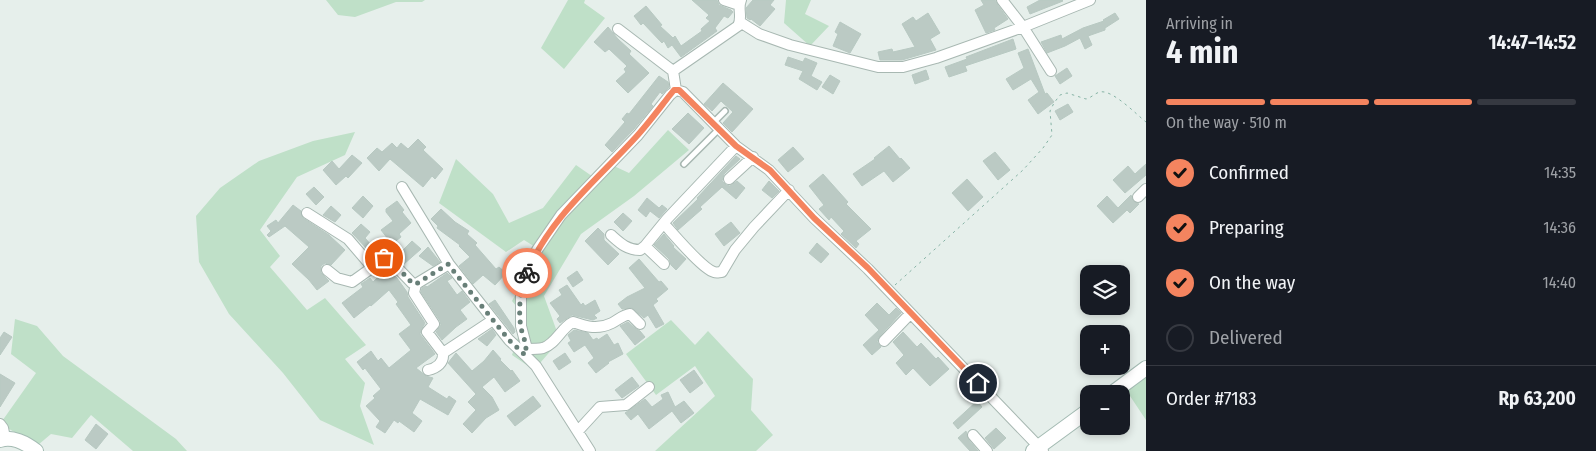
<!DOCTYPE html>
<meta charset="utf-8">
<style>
body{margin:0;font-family:"Fira Sans Condensed",sans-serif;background:#242831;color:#f1f3f6;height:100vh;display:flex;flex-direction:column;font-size:19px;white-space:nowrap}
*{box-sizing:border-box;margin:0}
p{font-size:16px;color:#9ea1a6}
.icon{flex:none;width:28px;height:28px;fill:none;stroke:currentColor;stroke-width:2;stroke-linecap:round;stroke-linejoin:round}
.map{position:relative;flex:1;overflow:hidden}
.side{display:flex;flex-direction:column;background:#171b24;width:450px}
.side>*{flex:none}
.controls{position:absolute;left:1080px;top:265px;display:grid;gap:10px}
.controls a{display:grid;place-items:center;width:50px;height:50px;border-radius:10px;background:#171b24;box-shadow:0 2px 8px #0003;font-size:25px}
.pin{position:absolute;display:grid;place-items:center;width:42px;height:42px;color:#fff;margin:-21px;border:2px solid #fff;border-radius:50%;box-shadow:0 1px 5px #0007}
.courier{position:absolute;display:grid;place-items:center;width:50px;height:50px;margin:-25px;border:4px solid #f4845f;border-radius:50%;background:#fff;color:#222;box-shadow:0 1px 6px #0007}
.head em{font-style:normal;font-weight:700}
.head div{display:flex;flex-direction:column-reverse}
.head{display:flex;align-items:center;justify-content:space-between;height:85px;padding:0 20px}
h1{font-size:32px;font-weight:700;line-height:38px}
.bar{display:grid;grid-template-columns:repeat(4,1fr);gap:8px 5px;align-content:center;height:60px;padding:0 20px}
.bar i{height:6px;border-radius:4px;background:#363941}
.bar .current{background:#f4845f}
.bar p{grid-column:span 4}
.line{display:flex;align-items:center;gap:12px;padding:0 20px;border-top:1px solid #363941}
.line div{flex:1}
ol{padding:0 20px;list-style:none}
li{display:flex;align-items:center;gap:15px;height:55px}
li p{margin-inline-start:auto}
li .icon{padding:5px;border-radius:50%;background:#f4845f;color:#111;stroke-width:4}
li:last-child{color:#9ea1a6}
li i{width:28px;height:28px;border:2px solid #363941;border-radius:50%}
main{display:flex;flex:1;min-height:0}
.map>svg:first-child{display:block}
</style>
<main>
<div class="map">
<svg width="1146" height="451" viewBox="0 0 1146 451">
<rect width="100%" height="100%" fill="#e6efeb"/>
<!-- green -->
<path fill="#bfe0c8" d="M326 0H425L422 2H396L355 17 338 15Z
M568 0H585L584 3 605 18 564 69 541 48Z
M786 0H811L805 14 829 26 810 46 784 23Z
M668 130 689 150 634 196 581 234 544 296 560 340 534 370 512 355 525 317 512 301 540 250 524 240 506 252 439 203 456 159 493 194 509 223 543 208 576 165 599 181 614 166 629 173Z
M355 132 345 155 297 177 260 230 280 256 270 267 307 310 325 298 366 345 345 359 365 383 360 406 374 445 320 420 283 373 229 314 199 262 196 216 220 188 259 161 313 141Z
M15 319 37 326 63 356 176 439 187 451H133L91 415 72 438 51 434 38 445 0 424 36 373 11 354Z
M671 320 695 345 708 331 753 379 751 410 773 435 756 451H655L715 396 695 366 656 395 626 354Z
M1146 375V420L1126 390Z"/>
<!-- building -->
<path fill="#bbcac4" stroke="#b8c9c2" d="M692 0H717L719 5 731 10 733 12 728 18 724 16 715 28 717 31 681 57 672 45 668 48 664 41 662 43 643 23 641 25 634 16 646 6 662 25 660 26 673 38 675 36 681 46 702 31 701 29 710 21 706 18 709 15Z
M753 0H774L770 5 775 9 760 26 751 19 750 20 747 18 746 8Z
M981 0H995L997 4 1008 19 994 28 995 30 986 33 975 10 984 5Z
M1040 0H1062L1063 1 1030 14 1027 7Z
M928 13 940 33 930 39 936 50 902 60H880L878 52 892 49 893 52 915 47 902 24 913 17 916 21Z
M1115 13 1119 19 1105 28V30L1088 36 1092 45 1085 49 1080 38 1065 46 1047 53 1041 42 1061 35 1062 39 1083 28 1104 21 1103 20Z
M840 22 861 34 850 53 833 46 838 34 835 32Z
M608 27 618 39 631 51 629 54 649 73 628 93 616 81 626 72 624 69 627 66 609 49 605 52 594 42Z
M1013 39 1016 49 965 66 967 71 949 77 945 67 967 59 966 57Z
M1028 49 1045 94 1047 93 1054 102 1038 114 1028 100 1039 92 1031 79 1013 90 1006 79 1024 68 1018 53Z
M788 57 803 62 805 58 817 63 811 76 822 82 817 90 799 79 803 71 785 65Z
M1067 68 1072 76 1060 84 1055 76Z
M926 70 929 79 915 84 912 75Z
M830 75 840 81 833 94 822 87Z
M659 76 668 82 669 87 662 94 660 92 651 104 653 106 634 129 612 152 605 145 625 122 622 119 627 113 629 114Z
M723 83 753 109 732 132 723 123 733 112 721 101 712 111 704 104Z
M1068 104 1073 112 1060 120 1055 111Z
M688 113 704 128 689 144 672 129Z
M418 139 426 147 423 150 443 169 435 179 432 176 423 187 390 159 379 171 367 158 377 148 382 152 392 143 397 148 401 143 408 149Z
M889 146 900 159 901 158 910 168 893 182 884 171 862 186 853 174 875 159 874 158Z
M793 147 804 159 788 172 778 160Z
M995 152 1010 170 998 180 983 161Z
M352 155 362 163 348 178 346 176 336 185 323 170 332 161 339 169Z
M736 156 740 159 724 174 722 181 726 185 730 186 737 181 745 188 736 199 722 187 700 207 702 209 678 230 673 223 698 199 697 198Z
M1146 164V175L1125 193 1113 180 1128 166 1135 174Z
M823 174 848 202 846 204 871 229 856 241 859 244 856 248 841 234 844 231 831 217 829 220 819 209 824 205 809 186Z
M967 179 983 197 968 211 952 193Z
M769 181 779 191 772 198 762 190Z
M314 187 324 197 316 205 306 194Z
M1131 195 1133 201 1139 204 1130 213 1127 210 1113 223 1097 206 1107 196 1118 208Z
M363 196 373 206 363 218 352 208Z
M647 198 659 208 662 205 667 209 659 218 650 211 646 217 638 210Z
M397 201 404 210 402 212 411 223 399 234 401 237 392 244 381 230 393 221 386 212V209Z
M293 205 301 211 303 218 329 235 345 250 331 265 325 263 321 266V273L329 281 317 290 309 280 292 264 309 247 285 226 269 237 267 235 271 231 267 226 276 220 278 223Z
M331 206 341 215 335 222 323 215Z
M441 209 455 222 469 231 467 234 477 243 475 245 496 269 499 267 506 273 495 285 483 275 473 284 459 266 470 257 459 246 460 245 437 228 438 226 431 219Z
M623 213 632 221 623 231 614 222Z
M731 222 740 233 724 246 715 234Z
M361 224 370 232 365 238 379 254 374 258 367 251 368 250 352 233Z
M598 228 604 234V240L619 254 608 265 585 241Z
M664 234 674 246 673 247 686 259 676 270 671 265 669 259 654 245Z
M412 241 421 249 404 264 396 257Z
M817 243 829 254 821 263 809 253Z
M428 247 440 262 433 266 419 256Z
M639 259 659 282 661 281 668 289 656 299 658 301 653 305 664 324 656 328 648 315 644 318 632 308 622 309 618 304 627 297 645 288 629 268Z
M389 270 397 278 407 292 408 297 425 323 421 330 420 334 435 354 416 368 426 376 433 378 428 387 447 399 449 396 456 401 448 415 420 399 412 413 422 421 414 432 399 421 398 423 394 420 385 433 376 427 380 421 366 406 375 398 373 396 381 389 365 368 363 370 357 362 371 351 378 361 381 358 389 368 411 350 399 334 411 325 396 304 398 302 389 290 371 306 370 305 354 318 342 303 363 287 361 284 370 278 373 282 379 276 382 278Z
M577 271 583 280 573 287 567 278Z
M447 273 452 278 447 281 457 295 462 291 470 302 460 310 467 319 456 327 442 340 436 332 441 325 440 321 421 292 422 288 426 286 427 287Z
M567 285 581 305 583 303 585 306 595 300 600 311 594 315 597 318 593 320 572 315 560 323 557 319 560 316 550 303 562 295 559 290Z
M495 300 514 328 515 332 513 334 489 304Z
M877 303 889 315 896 308 901 313 879 337 877 342 881 347 872 355 863 345 879 330 865 315Z
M628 322 636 329 640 331 645 337 635 345 620 326Z
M492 329 496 335 487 346 478 339Z
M574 330 588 333 593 340 597 338 598 340 607 334 614 345 618 343 623 354 608 362 609 363 596 373 588 363 594 358 585 345 574 352 568 343 571 341 568 335Z
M4 332 12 337 0 355V338Z
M903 332 917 347 921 343 936 359 938 357 949 369 930 386 913 368 906 375 896 363 904 355 893 342Z
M493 350 501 359 500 360 511 371 512 370 520 381 505 392 494 377 482 387 492 397 499 410 486 418 472 433 463 424 476 410 468 402 476 394 448 363 456 353 472 371 484 361Z
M565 353 571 362 559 370 553 361Z
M694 370 703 383 690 393 680 380Z
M0 374 15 383 0 407Z
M632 377 639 386 622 398 615 390Z
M668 392 675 407 684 401 694 413 681 423 672 411 649 429 638 414 631 420 625 413 645 399 652 407 663 399 661 395Z
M533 396 541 406 515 426 507 416Z
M977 401 982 407 958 429 953 423Z
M96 424 108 434 96 449 85 440Z
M996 428 1006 438 994 449 985 438Z
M966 431 968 439 978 451H970L958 438Z"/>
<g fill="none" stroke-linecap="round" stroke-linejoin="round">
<defs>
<path id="lane" d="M713 123 725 111
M684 164 719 129"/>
<path id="street" d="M724 0 739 5
M1002 0 1023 27 1051 71
M740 22 759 34 790 45 878 67H903L936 58 1023 27 1090 0
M618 29 673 71 676 90
M673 71 738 26C743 17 737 9 741 0
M676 90 683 92 736 146 769 170 814 218 868 269 1043 451
M729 179 753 157
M402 187 449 264 509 340 525 355
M1138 197 1146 189
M307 213 348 239 372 267
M665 223 666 226C675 236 703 269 714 272 717 273 719 272 722 272L735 250 754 227 789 190
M611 235C620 243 627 250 640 250L645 246 667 219 736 146
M645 246 664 264
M327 270 337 278 352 282 387 257 412 283 416 284 449 264
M416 284 414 293 434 324 427 332 443 353C444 363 437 368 428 370
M884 341 910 314
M527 349C532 349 538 349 543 348 556 344 561 328 573 322 587 327 598 330 612 323 618 320 623 315 630 314L640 324
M443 353 493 320
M0 424 3 428 5 438
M578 431 600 407 626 405 649 387
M973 435 987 451
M590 451 536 366 525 355 527 349 521 326V286L537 250 561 215 638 135 670 95 676 90"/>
<path id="secondary" d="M1111 394 1146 368
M0 440C12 436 26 443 36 451
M1033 451 1089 410"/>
</defs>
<!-- lane casing -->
<use href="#lane" stroke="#a8b8b2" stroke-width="8"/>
<!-- street casing -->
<use href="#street" stroke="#a8b8b2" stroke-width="12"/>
<!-- secondary casing -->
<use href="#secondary" stroke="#a4bbb3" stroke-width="16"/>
<!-- path -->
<path stroke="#86b3a5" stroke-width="1" stroke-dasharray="2.5 4" stroke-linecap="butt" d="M895 285 1023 170 1043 148 1052 135 1050 111 1054 103 1060 95 1067 93 1086 99C1091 98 1095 93 1100 92 1112 89 1137 115 1146 122"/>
<!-- lane -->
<use href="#lane" stroke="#fff" stroke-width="5"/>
<!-- street -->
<use href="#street" stroke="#fff" stroke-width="10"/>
<!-- secondary -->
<use href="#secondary" stroke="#fff" stroke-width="14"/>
</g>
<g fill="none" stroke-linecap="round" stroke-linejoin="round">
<!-- done -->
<path stroke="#687f78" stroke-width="5" stroke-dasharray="0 9" d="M384 258H389L412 283 416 284 448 264 509 340 525 355C528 346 523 337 521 328 518 310 520 289 527 273"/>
<!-- route -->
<path stroke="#f4845f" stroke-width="6" d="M527 273C549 218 597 180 636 137 648 124 659 109 670 95L674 90H679L736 146 770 170 814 218 868 268 978 383"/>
</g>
</svg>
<div class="controls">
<a><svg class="icon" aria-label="layers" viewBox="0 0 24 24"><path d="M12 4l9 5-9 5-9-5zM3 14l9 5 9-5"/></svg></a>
<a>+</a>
<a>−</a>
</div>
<div class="pin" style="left:384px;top:258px;background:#ea580c"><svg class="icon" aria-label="bag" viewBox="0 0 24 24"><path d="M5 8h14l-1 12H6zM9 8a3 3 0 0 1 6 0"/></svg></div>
<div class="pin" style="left:978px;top:383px;background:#1f2937"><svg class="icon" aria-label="home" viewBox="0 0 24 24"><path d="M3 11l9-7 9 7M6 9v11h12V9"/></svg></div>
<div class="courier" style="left:527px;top:273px"><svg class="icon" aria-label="bike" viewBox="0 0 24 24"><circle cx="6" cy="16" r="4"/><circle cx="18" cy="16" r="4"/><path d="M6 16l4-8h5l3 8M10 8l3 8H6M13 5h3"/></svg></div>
</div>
<section class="side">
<div class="head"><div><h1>4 min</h1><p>Arriving in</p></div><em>14:47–14:52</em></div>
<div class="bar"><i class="current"></i><i class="current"></i><i class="current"></i><i></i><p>On the way · 510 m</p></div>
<ol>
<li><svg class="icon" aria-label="check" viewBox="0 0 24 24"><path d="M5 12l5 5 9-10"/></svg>Confirmed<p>14:35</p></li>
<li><svg class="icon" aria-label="check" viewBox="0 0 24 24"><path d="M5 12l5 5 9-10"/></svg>Preparing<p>14:36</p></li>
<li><svg class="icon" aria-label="check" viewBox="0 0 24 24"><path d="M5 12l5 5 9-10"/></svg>On the way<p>14:40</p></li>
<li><i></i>Delivered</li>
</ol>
<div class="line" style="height:65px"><div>Order #7183</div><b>Rp 63,200</b></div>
</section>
</main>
